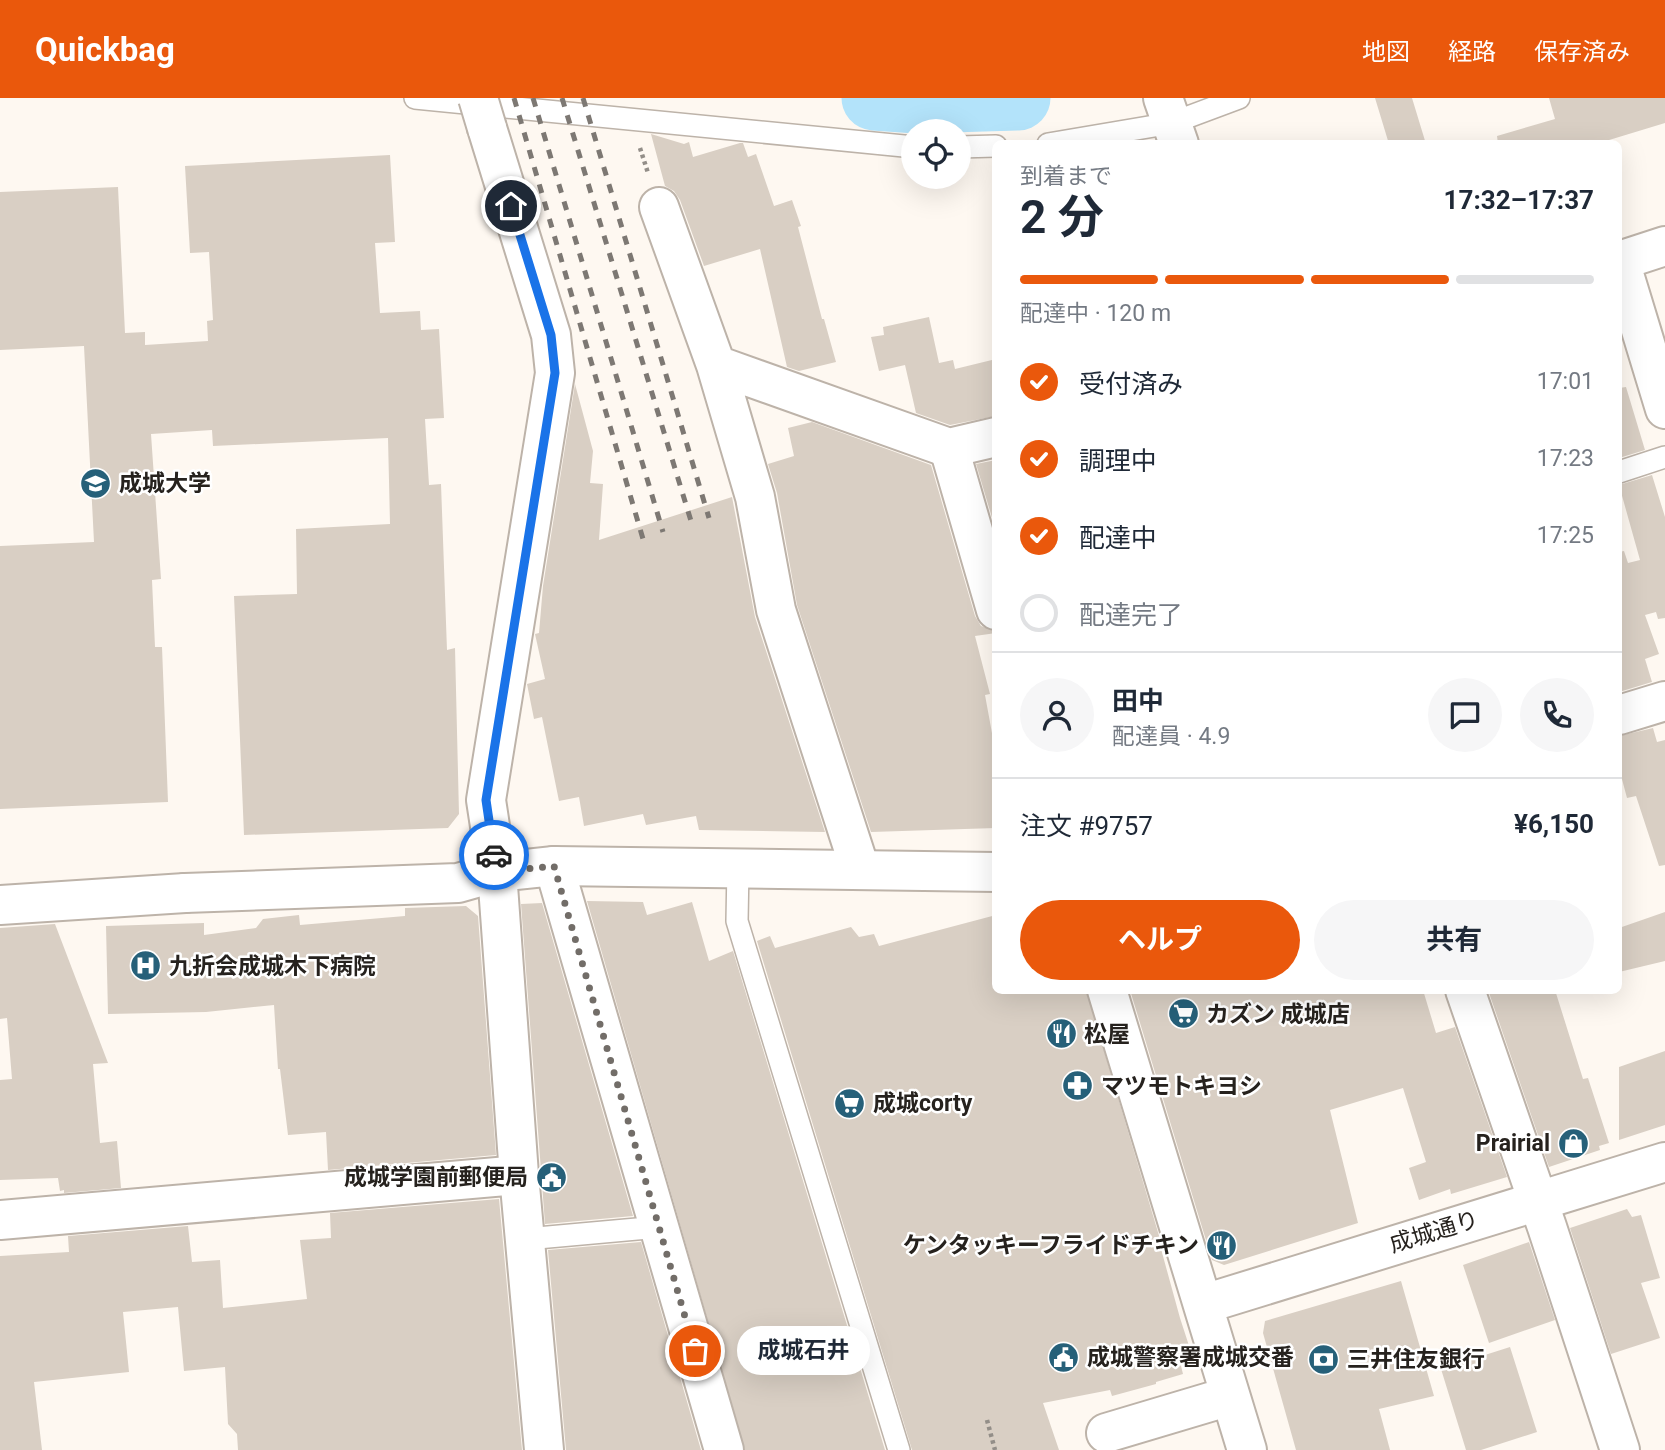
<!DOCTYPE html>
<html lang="ja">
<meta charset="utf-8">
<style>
body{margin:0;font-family:Roboto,"Noto Sans JP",sans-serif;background:#f6f6f7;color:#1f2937;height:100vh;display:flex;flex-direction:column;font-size:26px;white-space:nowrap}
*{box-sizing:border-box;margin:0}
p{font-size:23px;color:#747a83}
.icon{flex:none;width:38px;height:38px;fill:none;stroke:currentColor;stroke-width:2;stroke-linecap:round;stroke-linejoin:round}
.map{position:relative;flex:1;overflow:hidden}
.panel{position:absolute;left:992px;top:42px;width:630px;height:854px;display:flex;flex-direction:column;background:#fff;border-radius:10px;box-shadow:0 7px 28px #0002}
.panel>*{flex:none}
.buttons{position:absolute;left:901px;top:21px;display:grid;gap:14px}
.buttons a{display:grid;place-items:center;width:70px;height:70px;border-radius:50%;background:#fff;box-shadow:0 7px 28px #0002;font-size:35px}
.pin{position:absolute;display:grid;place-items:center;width:60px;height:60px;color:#fff;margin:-30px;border:4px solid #fff;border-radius:50%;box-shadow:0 2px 7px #0007}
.courier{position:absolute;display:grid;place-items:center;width:70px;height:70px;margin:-35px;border:5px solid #1a73e8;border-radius:50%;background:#fff;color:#222;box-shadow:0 2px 9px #0007}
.bubble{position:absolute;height:49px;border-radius:24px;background:#fff;box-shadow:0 7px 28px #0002;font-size:23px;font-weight:700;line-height:49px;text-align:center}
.summary em{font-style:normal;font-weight:700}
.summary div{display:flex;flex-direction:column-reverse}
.summary{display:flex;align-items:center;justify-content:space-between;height:119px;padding:0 28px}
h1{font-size:46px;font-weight:700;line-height:52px}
.bar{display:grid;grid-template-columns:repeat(4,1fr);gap:10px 7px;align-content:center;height:84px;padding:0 28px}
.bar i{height:9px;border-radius:5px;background:#e0e1e3}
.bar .active{background:#ea580c}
.bar p{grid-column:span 4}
.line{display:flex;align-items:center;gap:18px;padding:0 28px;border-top:2px solid #e0e1e3}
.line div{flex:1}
.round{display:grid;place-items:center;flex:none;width:74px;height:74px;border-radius:37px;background:#f6f6f7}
ol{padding:0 28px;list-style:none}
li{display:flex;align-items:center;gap:21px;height:77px}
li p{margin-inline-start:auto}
li .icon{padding:7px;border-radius:50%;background:#ea580c;color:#fff;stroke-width:4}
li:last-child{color:#747a83}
li i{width:38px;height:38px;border:4px solid #e0e1e3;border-radius:50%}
.action{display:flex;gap:14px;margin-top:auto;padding:14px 28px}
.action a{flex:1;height:80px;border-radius:42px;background:#ea580c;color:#fff;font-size:28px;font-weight:700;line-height:80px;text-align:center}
.action a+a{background:#f6f6f7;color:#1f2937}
header{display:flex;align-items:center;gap:42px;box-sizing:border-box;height:98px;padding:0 35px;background:#ea580c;color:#fff}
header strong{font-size:33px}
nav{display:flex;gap:38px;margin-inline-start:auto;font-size:24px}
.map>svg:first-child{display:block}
</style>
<header>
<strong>Quickbag</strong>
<nav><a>地図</a><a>経路</a><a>保存済み</a></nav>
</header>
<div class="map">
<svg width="1665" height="1352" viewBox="0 0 1665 1352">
<rect width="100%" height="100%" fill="#fef8f1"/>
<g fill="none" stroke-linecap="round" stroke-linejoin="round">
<!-- river -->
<path stroke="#b3e3fa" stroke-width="65" d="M874 0 917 3 1018 0"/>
</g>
<!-- building -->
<path fill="#d9cfc4" d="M1375 0H1412L1426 46H1389Z
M1549 0H1665V25L1596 46H1498L1497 38 1555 21Z
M651 36 684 46 689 44 693 59 740 45H743L748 59 756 56 774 108 792 102 801 128 798 129 822 221H824L836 264 799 273 787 269 760 151 704 168 680 102 674 93 665 88Z
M390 57 395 144 375 145 380 215 420 213 421 232 439 231 444 320 425 321 429 387 441 386 447 552 455 550 459 716 448 730 244 737 234 498 297 496 296 431 390 426 388 340 213 348 212 332 151 336 161 481 152 482 155 549H162L168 704 0 711V448L94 444 84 248 0 252V94L118 89 125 235 145 234V247L208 243 207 223 213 222 209 154 190 155 185 68Z
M929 219 939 265 953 262 955 271 996 261V318L950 327 916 315 905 267 879 273 871 239 884 237 883 229Z
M575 286 593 353 590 385 603 386 599 442 732 399 755 519 825 734 699 732 696 718 646 727 643 716 584 728 579 699 559 703 542 619 534 621 527 586 545 581 535 536 539 535 543 488Z
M1626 289 1645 352 1619 360V290Z
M812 324 931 367 975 518 981 528 996 533V535L975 538 990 596 985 597 996 657V730L871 734 797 507 777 395 768 366 794 358 788 330Z
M996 362V433L976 366Z
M1652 377 1665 419V520L1658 521 1656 514 1645 517 1659 556 1645 561 1652 584 1619 594V454L1624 453 1628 465 1640 462 1619 387Z
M1653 630 1657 644 1665 642V767L1659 768 1636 698 1627 700 1619 670V638Z
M587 803 643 804 647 817 692 804 709 863 733 853 885 1352H745Z
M542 805 633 1118 545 1126 521 806Z
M466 808 478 818 496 1057 328 1072 326 1034 288 1037 280 971H278L274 907 206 914 108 916 106 828 204 825V837L256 830 263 821 299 817 300 827 405 818V810Z
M1665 814V863L1619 874V830Z
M996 817V892H1086L1160 1141 1158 1140 1180 1220 1193 1260 1180 1264 1183 1276 1156 1284V1286L1112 1298 1110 1292 1043 1305 1059 1352H912L757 843 770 838 775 850 851 829 859 839 874 836 879 848Z
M55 826 108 965 93 966 100 1045 117 1043 121 1090 64 1095V1092L60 1093 58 1080 0 1082V982L12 981 7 920 0 921V830Z
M1130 892H1423L1436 935 1455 929 1507 1079 1451 1096 1450 1091 1419 1102 1409 1070 1426 1064 1403 990 1330 1012 1358 1125 1224 1167 1212 1162Z
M1488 892H1555L1583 981 1588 980 1609 1045 1599 1048 1600 1052 1549 1069Z
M1665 953V1027L1619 1042V969Z
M499 1101 522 1352H238L237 1336 228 1326 225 1269 184 1273 178 1209 123 1214 129 1274 34 1284 42 1352H0V1158L69 1154 68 1138 188 1128 192 1164 220 1162 223 1210 307 1201 300 1142 331 1140 330 1115Z
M1627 1111 1632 1119 1641 1117 1660 1180 1641 1185 1660 1240 1611 1256 1570 1130Z
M641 1144 701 1352H566L548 1152Z
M1529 1144 1555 1222 1489 1245 1463 1167Z
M1401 1183 1434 1298 1379 1311 1390 1352H1296L1263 1235 1265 1223Z
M1510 1249 1537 1334 1481 1352H1466L1441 1271Z"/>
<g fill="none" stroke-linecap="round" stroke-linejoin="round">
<defs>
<path id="service" d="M415 0 914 49
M1048 46 1172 25 1239 0
M959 49 996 48
M1619 374 1665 359
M738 769 737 823 899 1352
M526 1141 659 1129"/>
<path id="minor" d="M1163 0 1179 46
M487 30 551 237 555 275 486 702 497 774 519 1077 544 1352
M659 109 716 267 755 399 776 512 860 771
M1619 163 1665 148
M1620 163 1665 311
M716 267 949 350 996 339
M1619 617 1665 603
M554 768 724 1352
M0 807 185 795
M1465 892 1547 1129 1620 1352
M0 1122 519 1077"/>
<path id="tertiary" d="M949 350 996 512
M185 795 458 785 497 774 554 768 996 774
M1107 892 1247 1352
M1204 1206 1665 1064
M1106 1335 1230 1298"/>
</defs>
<!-- service casing -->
<use href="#service" stroke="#bdb3a9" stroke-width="24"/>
<!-- minor casing -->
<use href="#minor" stroke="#bdb3a9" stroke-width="42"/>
<!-- tertiary casing -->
<use href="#tertiary" stroke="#bdb3a9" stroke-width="42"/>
<!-- path -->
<path stroke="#938e88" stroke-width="4.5" stroke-dasharray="3.5 3.5" stroke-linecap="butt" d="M640 50 648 75
M987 1322 995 1352"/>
<!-- service -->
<use href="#service" stroke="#fff" stroke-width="21"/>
<!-- minor -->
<use href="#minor" stroke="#fff" stroke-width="38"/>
<!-- tertiary -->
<use href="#tertiary" stroke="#fff" stroke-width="38"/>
<!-- rail -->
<path stroke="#7d7873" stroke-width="5" stroke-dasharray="9 9" stroke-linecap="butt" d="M514 0 643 441
M533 0 663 434
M562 0 691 423
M583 0 709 420"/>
<defs>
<path id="minor-bridge" d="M478 0 487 30"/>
</defs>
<!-- minor-bridge casing -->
<use href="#minor-bridge" stroke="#bdb3a9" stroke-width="42" stroke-linecap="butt"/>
<!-- minor-bridge -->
<use href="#minor-bridge" stroke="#fff" stroke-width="38"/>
</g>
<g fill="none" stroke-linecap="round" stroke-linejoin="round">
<!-- done -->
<path stroke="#726d68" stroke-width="7" stroke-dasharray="0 12.6" d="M494 757 497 774 554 768 695 1253"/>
<!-- route -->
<path stroke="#1a73e8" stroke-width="9" d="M494 757 486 702 555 275 551 237 511 108"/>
</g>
<!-- icons -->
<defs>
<symbol id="university-disc" viewBox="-11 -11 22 22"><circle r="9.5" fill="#266079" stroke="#fff"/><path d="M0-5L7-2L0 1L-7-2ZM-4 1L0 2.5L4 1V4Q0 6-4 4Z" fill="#fff"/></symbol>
<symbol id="hospital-disc" viewBox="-11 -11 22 22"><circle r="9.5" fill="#266079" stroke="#fff"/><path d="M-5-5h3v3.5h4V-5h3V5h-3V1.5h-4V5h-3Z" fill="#fff"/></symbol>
<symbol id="supermarket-disc" viewBox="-11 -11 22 22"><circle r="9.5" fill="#266079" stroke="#fff"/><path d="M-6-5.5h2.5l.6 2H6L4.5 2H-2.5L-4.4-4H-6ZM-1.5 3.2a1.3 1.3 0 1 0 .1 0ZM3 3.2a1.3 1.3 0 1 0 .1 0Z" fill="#fff"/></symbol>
<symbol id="restaurant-disc" viewBox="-11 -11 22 22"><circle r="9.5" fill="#266079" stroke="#fff"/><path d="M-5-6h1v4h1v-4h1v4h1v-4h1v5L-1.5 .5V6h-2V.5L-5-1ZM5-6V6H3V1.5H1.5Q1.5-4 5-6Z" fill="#fff"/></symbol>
<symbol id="pharmacy-disc" viewBox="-11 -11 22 22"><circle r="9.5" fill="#266079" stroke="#fff"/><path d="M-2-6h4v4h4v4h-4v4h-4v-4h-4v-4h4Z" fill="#fff"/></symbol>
<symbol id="shop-disc" viewBox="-11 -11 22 22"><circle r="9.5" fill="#266079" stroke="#fff"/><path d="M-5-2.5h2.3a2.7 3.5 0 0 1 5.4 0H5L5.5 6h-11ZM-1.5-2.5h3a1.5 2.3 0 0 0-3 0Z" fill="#fff"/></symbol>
<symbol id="civic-disc" viewBox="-11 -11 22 22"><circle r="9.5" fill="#266079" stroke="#fff"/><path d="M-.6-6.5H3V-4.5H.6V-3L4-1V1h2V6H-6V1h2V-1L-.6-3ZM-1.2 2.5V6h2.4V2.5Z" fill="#fff"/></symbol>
<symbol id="bank-disc" viewBox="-11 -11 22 22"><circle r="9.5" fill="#266079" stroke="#fff"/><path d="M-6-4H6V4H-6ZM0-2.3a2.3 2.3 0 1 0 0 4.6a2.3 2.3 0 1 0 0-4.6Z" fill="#fff"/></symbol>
</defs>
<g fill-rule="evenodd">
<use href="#university-disc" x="78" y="368" width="35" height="35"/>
<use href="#hospital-disc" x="128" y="850" width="35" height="35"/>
<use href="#supermarket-disc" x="1166" y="898" width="35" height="35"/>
<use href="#restaurant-disc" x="1044" y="918" width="35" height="35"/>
<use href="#pharmacy-disc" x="1060" y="970" width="35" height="35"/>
<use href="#supermarket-disc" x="832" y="988" width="35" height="35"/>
<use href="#shop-disc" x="1556" y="1028" width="35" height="35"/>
<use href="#civic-disc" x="534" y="1062" width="35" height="35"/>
<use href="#restaurant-disc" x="1204" y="1130" width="35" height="35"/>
<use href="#civic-disc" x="1046" y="1242" width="35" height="35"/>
<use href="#bank-disc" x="1306" y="1244" width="35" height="35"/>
</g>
<g text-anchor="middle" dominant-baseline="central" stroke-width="5" stroke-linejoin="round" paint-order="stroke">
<!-- poi labels -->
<g font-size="23" font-weight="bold" fill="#26221e" stroke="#fff" text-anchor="start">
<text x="119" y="385">成城大学</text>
<text x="169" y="868">九折会成城木下病院</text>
<text x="1206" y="916">カズン 成城店</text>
<text x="1084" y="936">松屋</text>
<text x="1101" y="988">マツモトキヨシ</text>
<text x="873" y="1005">成城corty</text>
<text x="1550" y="1045" text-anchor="end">Prairial</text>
<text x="528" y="1079" text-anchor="end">成城学園前郵便局</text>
<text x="1199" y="1147" text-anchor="end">ケンタッキーフライドチキン</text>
<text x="1087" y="1259">成城警察署成城交番</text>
<text x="1347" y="1261">三井住友銀行</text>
</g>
<!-- street labels -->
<g font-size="23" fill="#26221e" stroke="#fff">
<text transform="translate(1434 1134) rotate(-17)">成城通り</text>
</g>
</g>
</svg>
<div class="buttons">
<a><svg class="icon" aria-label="locate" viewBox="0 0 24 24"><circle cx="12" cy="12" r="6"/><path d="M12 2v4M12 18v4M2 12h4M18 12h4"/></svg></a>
</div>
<div class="pin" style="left:695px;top:1253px;background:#ea580c"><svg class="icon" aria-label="bag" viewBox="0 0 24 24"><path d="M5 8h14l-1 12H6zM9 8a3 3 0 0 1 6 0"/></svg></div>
<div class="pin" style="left:511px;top:108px;background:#1f2937"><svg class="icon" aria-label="home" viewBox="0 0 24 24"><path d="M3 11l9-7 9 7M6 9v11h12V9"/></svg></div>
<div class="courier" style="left:494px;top:757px"><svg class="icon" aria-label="car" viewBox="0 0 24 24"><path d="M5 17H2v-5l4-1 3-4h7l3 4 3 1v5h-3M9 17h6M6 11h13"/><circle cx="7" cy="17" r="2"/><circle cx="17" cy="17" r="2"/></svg></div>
<div class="bubble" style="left:737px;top:1228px;width:133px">成城石井</div>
<section class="panel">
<div class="summary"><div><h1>2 分</h1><p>到着まで</p></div><em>17:32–17:37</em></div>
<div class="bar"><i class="active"></i><i class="active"></i><i class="active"></i><i></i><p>配達中 · 120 m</p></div>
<ol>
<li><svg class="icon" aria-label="check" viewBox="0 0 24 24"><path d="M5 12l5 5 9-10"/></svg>受付済み<p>17:01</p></li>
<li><svg class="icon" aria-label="check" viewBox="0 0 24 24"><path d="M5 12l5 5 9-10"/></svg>調理中<p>17:23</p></li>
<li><svg class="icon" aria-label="check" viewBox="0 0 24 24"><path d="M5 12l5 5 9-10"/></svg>配達中<p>17:25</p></li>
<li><i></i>配達完了</li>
</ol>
<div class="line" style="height:126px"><a class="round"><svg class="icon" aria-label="person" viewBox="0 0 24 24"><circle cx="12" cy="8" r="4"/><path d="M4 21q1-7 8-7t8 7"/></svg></a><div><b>田中</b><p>配達員 · 4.9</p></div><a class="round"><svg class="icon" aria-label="chat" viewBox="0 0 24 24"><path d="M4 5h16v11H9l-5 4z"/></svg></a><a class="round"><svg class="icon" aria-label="phone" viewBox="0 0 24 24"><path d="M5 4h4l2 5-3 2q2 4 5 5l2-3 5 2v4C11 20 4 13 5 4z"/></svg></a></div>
<div class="line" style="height:91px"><div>注文 #9757</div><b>¥6,150</b></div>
<div class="action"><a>ヘルプ</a><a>共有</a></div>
</section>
</div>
